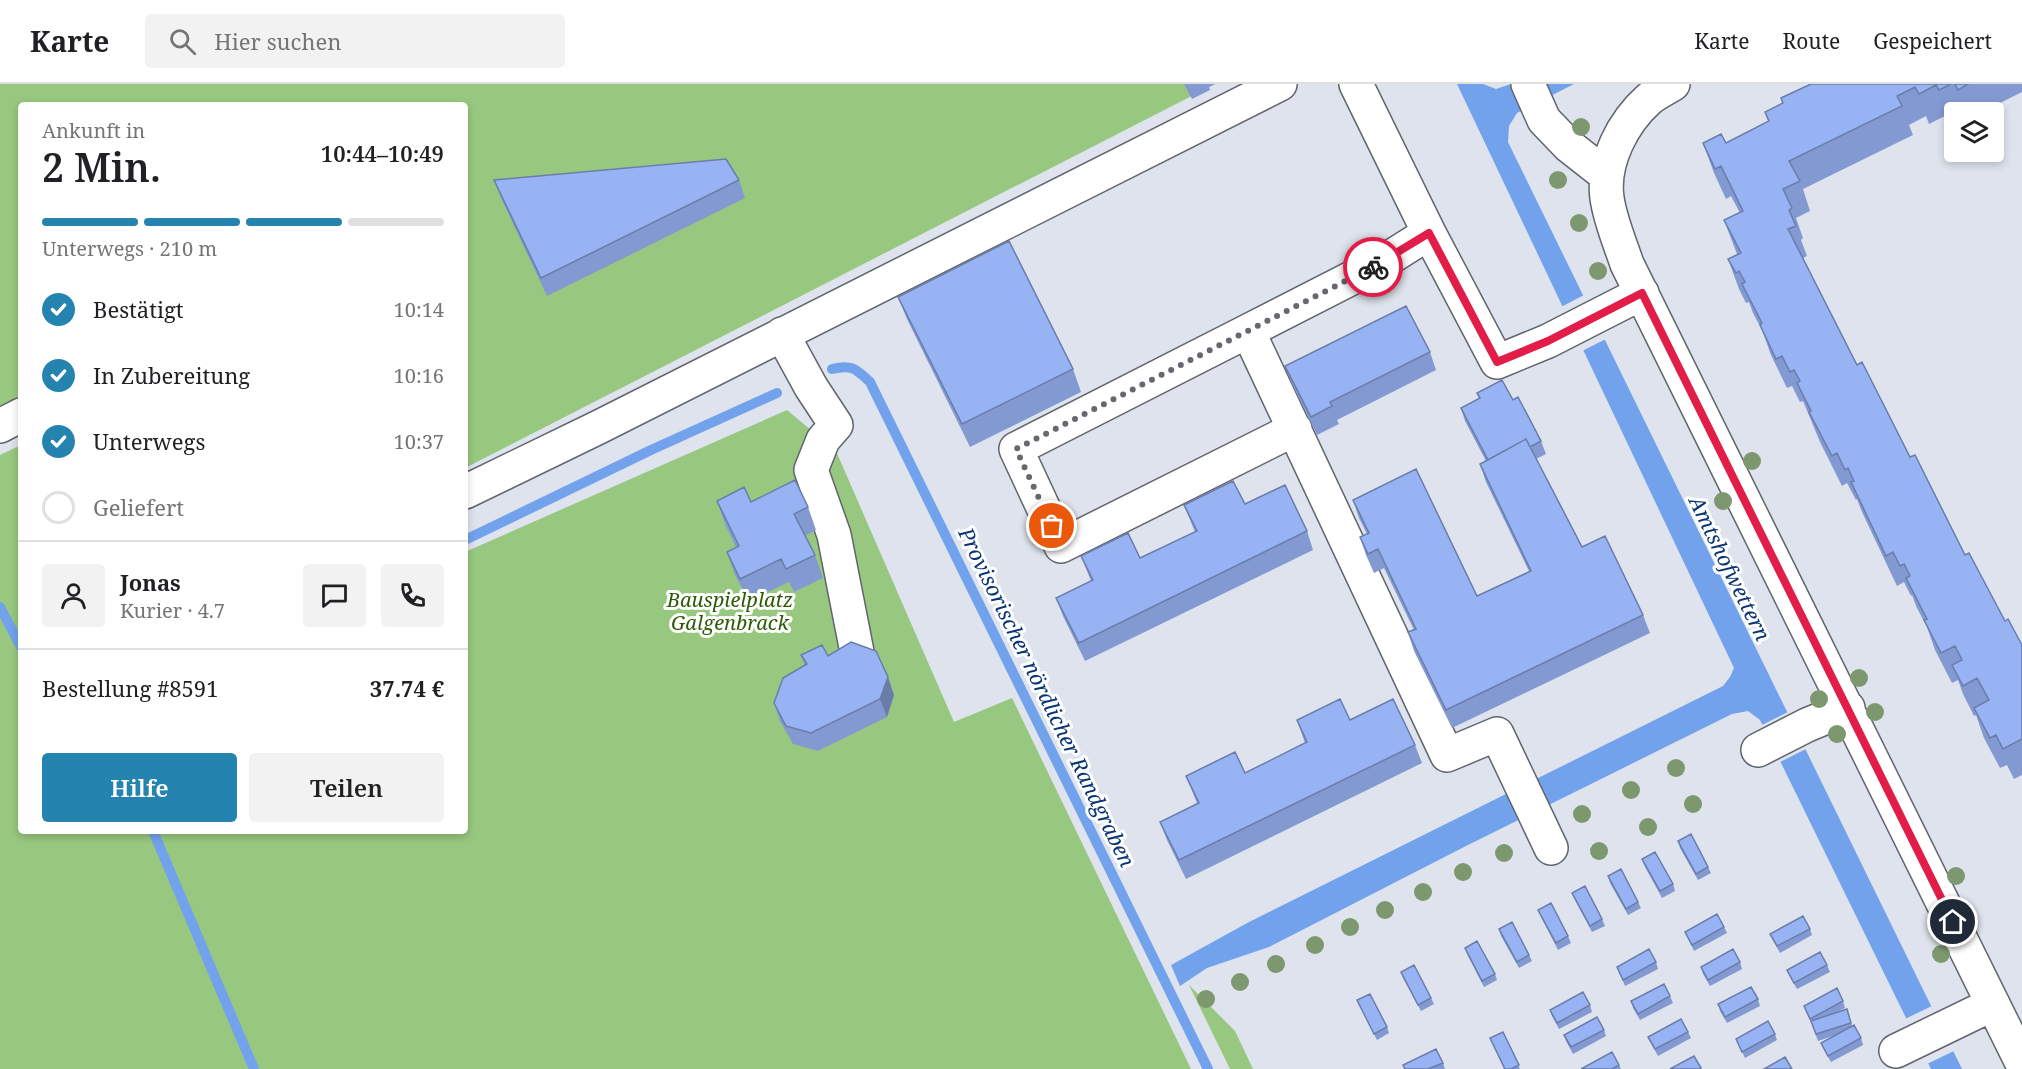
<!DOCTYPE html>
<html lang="de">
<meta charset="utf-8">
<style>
body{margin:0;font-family:"Noto Serif",serif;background:#f2f2f2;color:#202124;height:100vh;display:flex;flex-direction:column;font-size:22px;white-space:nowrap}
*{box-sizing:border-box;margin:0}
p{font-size:20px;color:#757577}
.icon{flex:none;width:33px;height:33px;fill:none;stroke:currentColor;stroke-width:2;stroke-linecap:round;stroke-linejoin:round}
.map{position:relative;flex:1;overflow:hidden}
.side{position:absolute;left:18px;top:18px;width:450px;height:732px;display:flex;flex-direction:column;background:#fff;border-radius:6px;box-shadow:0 3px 9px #0003}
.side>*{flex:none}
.fabs{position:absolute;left:1944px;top:18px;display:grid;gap:12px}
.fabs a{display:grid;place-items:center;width:60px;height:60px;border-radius:6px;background:#fff;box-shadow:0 3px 9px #0003;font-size:30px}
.pin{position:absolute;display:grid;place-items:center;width:51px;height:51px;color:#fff;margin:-26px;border:3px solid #fff;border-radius:50%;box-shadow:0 2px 6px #0007}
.courier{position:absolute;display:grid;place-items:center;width:60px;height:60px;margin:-30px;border:4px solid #e11d48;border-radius:50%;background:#fff;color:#222;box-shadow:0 2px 8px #0007}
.overview em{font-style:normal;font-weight:600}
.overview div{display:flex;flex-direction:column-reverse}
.overview{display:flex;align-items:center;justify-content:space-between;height:102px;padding:0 24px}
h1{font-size:39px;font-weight:600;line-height:45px}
.bar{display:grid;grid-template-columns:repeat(4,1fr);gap:9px 6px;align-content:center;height:72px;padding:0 24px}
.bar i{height:8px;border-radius:4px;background:#e0e0e0}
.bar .active{background:#2484af}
.bar p{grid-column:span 4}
.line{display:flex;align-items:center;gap:15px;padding:0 24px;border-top:2px solid #e0e0e0}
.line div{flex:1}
.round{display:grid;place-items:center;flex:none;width:63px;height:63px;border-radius:6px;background:#f2f2f2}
ol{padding:0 24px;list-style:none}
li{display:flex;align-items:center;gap:18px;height:66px}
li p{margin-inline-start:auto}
li .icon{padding:6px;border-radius:50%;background:#2484af;color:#fff;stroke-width:4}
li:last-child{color:#757577}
li i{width:33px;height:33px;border:3px solid #e0e0e0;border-radius:50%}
.cta{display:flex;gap:12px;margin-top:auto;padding:12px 24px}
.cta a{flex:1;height:69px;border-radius:6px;background:#2484af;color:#fff;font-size:24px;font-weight:600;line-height:69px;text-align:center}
.cta a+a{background:#f2f2f2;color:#202124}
header{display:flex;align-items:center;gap:36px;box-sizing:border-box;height:84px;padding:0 30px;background:#fff;border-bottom:2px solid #e0e0e0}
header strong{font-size:28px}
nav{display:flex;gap:33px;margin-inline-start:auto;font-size:21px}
.search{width:420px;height:54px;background:#f2f2f2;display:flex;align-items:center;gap:15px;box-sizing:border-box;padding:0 21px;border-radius:6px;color:#757577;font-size:22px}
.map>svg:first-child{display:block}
</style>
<header>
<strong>Karte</strong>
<div class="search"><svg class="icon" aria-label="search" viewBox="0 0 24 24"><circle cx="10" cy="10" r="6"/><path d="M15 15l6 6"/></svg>Hier suchen</div>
<nav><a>Karte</a><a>Route</a><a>Gespeichert</a></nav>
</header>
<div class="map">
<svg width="2022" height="985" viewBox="0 0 2022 985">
<rect width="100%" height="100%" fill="#dee3ed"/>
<!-- green -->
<path fill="#98c87f" d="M0 0H1215L465 384V21H21V319L0 330Z
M787 326 836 367 954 638 1012 614 1191 985H0V371L21 361V747H465V468Z
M1189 901 1235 947 1253 985H1230Z"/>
<!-- water -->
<path fill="#73a2ec" d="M1457 0H1483L1496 5 1511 0H1574L1517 29 1509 42 1508 58 1962 985H1931L1760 636 1748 627 1732 630 1466 762 1269 863 1207 884 1180 902 1171 881 1249 838 1723 602 1730 593 1734 584Z"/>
<!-- pier -->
<path fill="#dee3ed" d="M1586 210 1608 254 1580 268 1559 224Z
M1790 627 1808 664 1778 679 1760 642Z
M1934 921 1956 966 1925 981 1903 936Z"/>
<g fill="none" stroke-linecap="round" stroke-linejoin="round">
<!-- stream -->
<path stroke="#73a2ec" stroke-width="10" d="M832 285C852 280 856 285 870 298L1208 985
M465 456 651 366 777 309
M0 523 21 563
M153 747 254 985"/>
<defs>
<path id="minor" d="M1356 0 1429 149
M1528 0 1544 36 1569 62 1606 91
M1673 0C1665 5 1656 9 1649 15 1623 38 1602 78 1607 114 1610 136 1620 159 1627 180L2022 979
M1248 247 1016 365 1061 462 1295 345
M782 250 811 303 836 341 823 356 811 386 834 451 857 568
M0 342 21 331
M465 408 599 343 1280 0
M1758 666 1807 641 1848 624
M1551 764 1497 650 1447 671 1248 247 1383 178 1429 149 1497 278 1548 257 1642 209
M1896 967 1993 920"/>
</defs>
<!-- minor casing -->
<use href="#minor" stroke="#60646d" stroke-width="36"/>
<!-- minor -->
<use href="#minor" stroke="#fff" stroke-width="33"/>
</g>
<!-- trees -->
<g fill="#7d986e">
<circle cx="1581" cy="43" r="9"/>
<circle cx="1558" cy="96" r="9"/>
<circle cx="1579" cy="139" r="9"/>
<circle cx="1598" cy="187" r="9"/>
<circle cx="1752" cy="377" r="9"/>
<circle cx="1723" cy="417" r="9"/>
<circle cx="1859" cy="594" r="9"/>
<circle cx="1819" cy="615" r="9"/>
<circle cx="1875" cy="628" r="9"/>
<circle cx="1837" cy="650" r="9"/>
<circle cx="1676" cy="684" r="9"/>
<circle cx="1631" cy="706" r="9"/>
<circle cx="1693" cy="720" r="9"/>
<circle cx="1582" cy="730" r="9"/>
<circle cx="1648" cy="743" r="9"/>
<circle cx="1599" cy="767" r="9"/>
<circle cx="1504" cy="769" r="9"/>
<circle cx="1463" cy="788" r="9"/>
<circle cx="1956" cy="792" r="9"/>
<circle cx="1423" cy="808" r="9"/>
<circle cx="1385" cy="826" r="9"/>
<circle cx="1350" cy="843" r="9"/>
<circle cx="1315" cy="861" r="9"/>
<circle cx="1941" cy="870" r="9"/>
<circle cx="1276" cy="880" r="9"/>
<circle cx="1240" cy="898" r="9"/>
<circle cx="1206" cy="915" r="9"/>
</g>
<!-- wall -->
<path fill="#829ad1" d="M1184 0H1215L1209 3 1210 6 1192 15Z
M1811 0H2022V8L1982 28H1954V33L1950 36 1947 31 1929 40 1926 32 1909 41 1913 51 1803 105 1810 127 1796 134 1803 154 1801 156 1807 172 1803 174 1857 281 1965 471 2005 537 2022 561V691L2014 695 2007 681 2000 684 1984 654 1976 631 1974 632 1963 610 1958 596 1952 599 1935 566 1927 543 1917 524 1912 511 1911 512 1904 498 1897 502 1862 428 1857 415 1856 416 1847 399 1842 402 1820 358 1803 317 1800 318 1792 302 1787 304 1771 271 1762 246 1753 229 1749 218 1746 219 1739 205 1728 175 1737 170 1724 136 1740 129 1731 112 1726 115 1714 89 1703 59H1726L1768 37 1765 28 1782 19 1781 14Z
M494 96H739L745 114 547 212 501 114Z
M898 213 1073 285 1081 308 970 363 907 235Z
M1430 268 1436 286 1337 336 1339 340 1317 351 1292 300 1285 282Z
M1477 309 1513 316 1541 357 1546 370 1536 375 1582 463 1643 531 1650 549 1452 644 1414 567 1408 548 1414 546 1384 484 1374 489 1366 471 1360 453 1367 450 1359 434 1353 416 1477 512 1529 487 1486 398 1480 380 1486 377 1465 337 1461 324 1479 315Z
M717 417 751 418 808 423 816 446 805 452 815 471 823 494 794 508 789 498 749 517 735 491 727 468 736 463 725 440Z
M1245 420 1307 447 1313 466 1085 577 1063 532 1056 514 1091 497 1081 472 1140 474 1195 448 1184 421Z
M801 571 828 572 894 611 887 633 818 667 793 660 780 637 774 619 805 582Z
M1297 636H1350L1415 661 1422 679 1186 795 1167 756 1160 738 1197 719 1186 692 1245 689 1305 659Z
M1678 757 1708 783 1711 789 1698 796 1680 764Z
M1642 775 1673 800 1675 807 1662 814 1644 781Z
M1608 792 1638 818 1641 824 1628 831 1610 799Z
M1572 809 1602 835 1605 842 1592 848 1575 816Z
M1538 826 1568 852 1571 859 1558 866 1541 833Z
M1724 843 1727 849 1694 867 1685 848Z
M1499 845 1529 871 1532 877 1519 884 1501 852Z
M1810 845 1812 851 1780 869 1773 856 1770 850Z
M1465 864 1495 890 1497 896 1484 903 1467 870Z
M1656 878 1658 885 1625 902 1617 883Z
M1740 878 1742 885 1710 902 1703 890 1701 883Z
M1827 881 1830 888 1797 905 1790 893 1787 886Z
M1401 888 1431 914 1434 920 1421 927 1403 894Z
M1670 912 1673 919 1640 936 1633 924 1631 917Z
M1758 915 1760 922 1727 939 1720 927 1718 920Z
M1357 916 1387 943 1389 949 1377 956Z
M1843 917 1845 924 1835 929 1847 925 1852 942 1861 954 1863 961 1831 978 1824 966 1821 959 1836 951 1818 957 1812 941 1804 922Z
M1590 921 1592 928 1559 945 1552 932 1550 926Z
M1604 946 1606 952 1573 970 1566 957 1564 951Z
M1503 948 1520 985H1504L1493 960 1490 954Z
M1688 948 1691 954 1658 972 1651 959 1648 953Z
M1775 950 1777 956 1745 974 1736 955Z
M1443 979 1445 985H1404Z
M1619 981 1621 985H1581Z"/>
<!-- shaded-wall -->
<path fill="#6a7daa" d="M888 593 894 611 887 633 880 615Z"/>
<!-- building -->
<path fill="#97b3f3" stroke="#6a7daa" stroke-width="1.5" d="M1811 0H1951L1939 6 1936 1 1919 10 1915 3 1897 12 1902 22 1789 77 1800 97 1783 105 1792 124 1789 126 1796 142 1788 145 1857 281 1862 278 1910 373 1915 371 1965 471 1969 469 2005 537 2008 535 2022 561V655L2003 665 1996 651 1990 654 1974 624 1989 616 1977 594 1963 602 1952 581 1962 576 1955 562 1941 569 1924 536 1927 535 1906 494 1910 492 1904 480 1900 482 1893 468 1886 472 1851 398 1854 397 1848 384 1845 386 1837 369 1832 372 1809 328 1811 327 1797 299 1800 297 1794 286 1790 288 1782 272 1776 275 1760 241 1762 239 1742 200 1745 198 1739 187 1736 189 1728 175 1741 169 1724 136 1743 127 1721 82 1715 85 1703 59 1721 50 1726 59 1769 37 1765 28 1783 19 1781 14Z
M1955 0H1968L1958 6Z
M726 75 739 96 541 194 494 96Z
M1009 157 1073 285 962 340 898 213Z
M1406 222 1430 268 1330 318 1332 322 1311 333 1285 282Z
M1502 296 1513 316 1518 313 1541 357 1530 363 1526 355 1488 376 1461 324 1480 314 1477 309Z
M1526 355 1582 463 1605 452 1643 531 1446 626 1408 548 1416 545 1378 465 1368 470 1360 453 1369 449 1353 416 1416 385 1477 512 1531 487 1480 380Z
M795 396 808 423 794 430 815 471 786 485 781 475 740 495 727 468 739 462 717 417 744 403 751 418Z
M1233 397 1245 420 1285 401 1307 447 1079 559 1056 514 1093 496 1081 472 1128 449 1140 474 1197 447 1184 421Z
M851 558 876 567 888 593 880 615 811 649 786 642 774 619 783 594 807 580 801 571 822 561 828 572Z
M1340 615 1350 636 1393 615 1415 661 1179 776 1160 738 1199 719 1186 692 1235 668 1245 689 1307 658 1297 636Z
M1691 750 1708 783 1696 790 1678 757Z
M1655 768 1673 800 1660 807 1642 775Z
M1621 785 1638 818 1626 825 1608 792Z
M1585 802 1602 835 1590 842 1572 809Z
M1551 819 1568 852 1556 859 1538 826Z
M1717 830 1724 843 1692 861 1685 848Z
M1803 832 1810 845 1777 862 1770 850Z
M1512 838 1529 871 1517 878 1499 845Z
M1477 857 1495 890 1482 897 1465 864Z
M1649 865 1656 878 1623 896 1617 883Z
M1733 865 1740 878 1708 896 1701 883Z
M1820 868 1827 881 1794 899 1787 886Z
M1414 881 1431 914 1418 921 1401 888Z
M1664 900 1670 912 1638 930 1631 917Z
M1751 903 1758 915 1725 933 1718 920Z
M1837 904 1843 917 1810 935 1804 922Z
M1583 908 1590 921 1557 939 1550 926Z
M1370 910 1387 943 1374 950 1357 916Z
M1847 925 1851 939 1816 950 1811 937Z
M1597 933 1604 946 1571 963 1564 951Z
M1681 935 1688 948 1655 965 1648 953Z
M1768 937 1775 950 1742 968 1736 955Z
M1854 941 1861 954 1828 972 1821 959Z
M1503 948 1519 981 1511 985H1505L1490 954Z
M1436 965 1443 979 1428 985H1405L1403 981Z
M1612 968 1619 981 1612 985H1581Z
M1694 972 1701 984 1700 985H1670Z
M1785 973 1792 985H1764Z"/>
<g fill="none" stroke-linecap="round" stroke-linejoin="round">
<!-- done -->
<path stroke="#65686e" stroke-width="6" stroke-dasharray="0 10.8" d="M1052 442 1016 365 1373 183"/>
<!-- route -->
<path stroke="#e11d48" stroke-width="8" d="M1373 183 1429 149 1497 278 1548 257 1642 209 1953 838"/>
</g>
<g text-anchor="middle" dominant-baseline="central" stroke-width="6" stroke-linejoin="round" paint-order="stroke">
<!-- park labels -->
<g font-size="20" font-style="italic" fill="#2d5b06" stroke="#fff">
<text x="730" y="515">Bauspielplatz<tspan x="730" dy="23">Galgenbrack</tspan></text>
</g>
<!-- water labels -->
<g font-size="21" font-style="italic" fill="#093575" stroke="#fff">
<text transform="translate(1730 484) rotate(64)">Amtshofwettern</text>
<text transform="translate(1047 613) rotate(64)">Provisorischer nördlicher Randgraben</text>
</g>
</g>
</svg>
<div class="fabs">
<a><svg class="icon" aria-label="layers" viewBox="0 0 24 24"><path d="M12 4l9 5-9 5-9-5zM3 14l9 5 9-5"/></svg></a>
</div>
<div class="pin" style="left:1052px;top:442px;background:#ea580c"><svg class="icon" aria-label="bag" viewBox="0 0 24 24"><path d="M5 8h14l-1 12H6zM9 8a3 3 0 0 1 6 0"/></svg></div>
<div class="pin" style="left:1953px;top:838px;background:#1f2937"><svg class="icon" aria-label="home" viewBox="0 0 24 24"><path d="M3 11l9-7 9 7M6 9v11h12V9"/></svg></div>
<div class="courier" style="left:1373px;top:183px"><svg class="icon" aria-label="bike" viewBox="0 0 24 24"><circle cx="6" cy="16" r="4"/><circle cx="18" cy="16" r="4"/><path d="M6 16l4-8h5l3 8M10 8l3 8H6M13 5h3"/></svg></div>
<section class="side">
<div class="overview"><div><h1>2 Min.</h1><p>Ankunft in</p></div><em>10:44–10:49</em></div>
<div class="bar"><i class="active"></i><i class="active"></i><i class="active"></i><i></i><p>Unterwegs · 210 m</p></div>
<ol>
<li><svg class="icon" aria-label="check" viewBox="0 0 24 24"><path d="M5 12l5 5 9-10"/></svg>Bestätigt<p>10:14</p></li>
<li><svg class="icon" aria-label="check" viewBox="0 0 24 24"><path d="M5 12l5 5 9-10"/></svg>In Zubereitung<p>10:16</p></li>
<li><svg class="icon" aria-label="check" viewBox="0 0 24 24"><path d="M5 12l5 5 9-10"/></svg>Unterwegs<p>10:37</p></li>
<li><i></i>Geliefert</li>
</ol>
<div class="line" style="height:108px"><a class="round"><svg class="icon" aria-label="person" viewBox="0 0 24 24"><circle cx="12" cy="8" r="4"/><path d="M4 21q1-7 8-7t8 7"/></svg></a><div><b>Jonas</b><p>Kurier · 4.7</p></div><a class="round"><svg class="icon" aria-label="chat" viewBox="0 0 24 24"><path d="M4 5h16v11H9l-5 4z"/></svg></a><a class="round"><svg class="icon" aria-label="phone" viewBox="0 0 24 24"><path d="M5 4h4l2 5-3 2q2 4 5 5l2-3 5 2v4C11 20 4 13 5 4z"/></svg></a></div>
<div class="line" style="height:78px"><div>Bestellung #8591</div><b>37.74 €</b></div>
<div class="cta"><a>Hilfe</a><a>Teilen</a></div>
</section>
</div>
